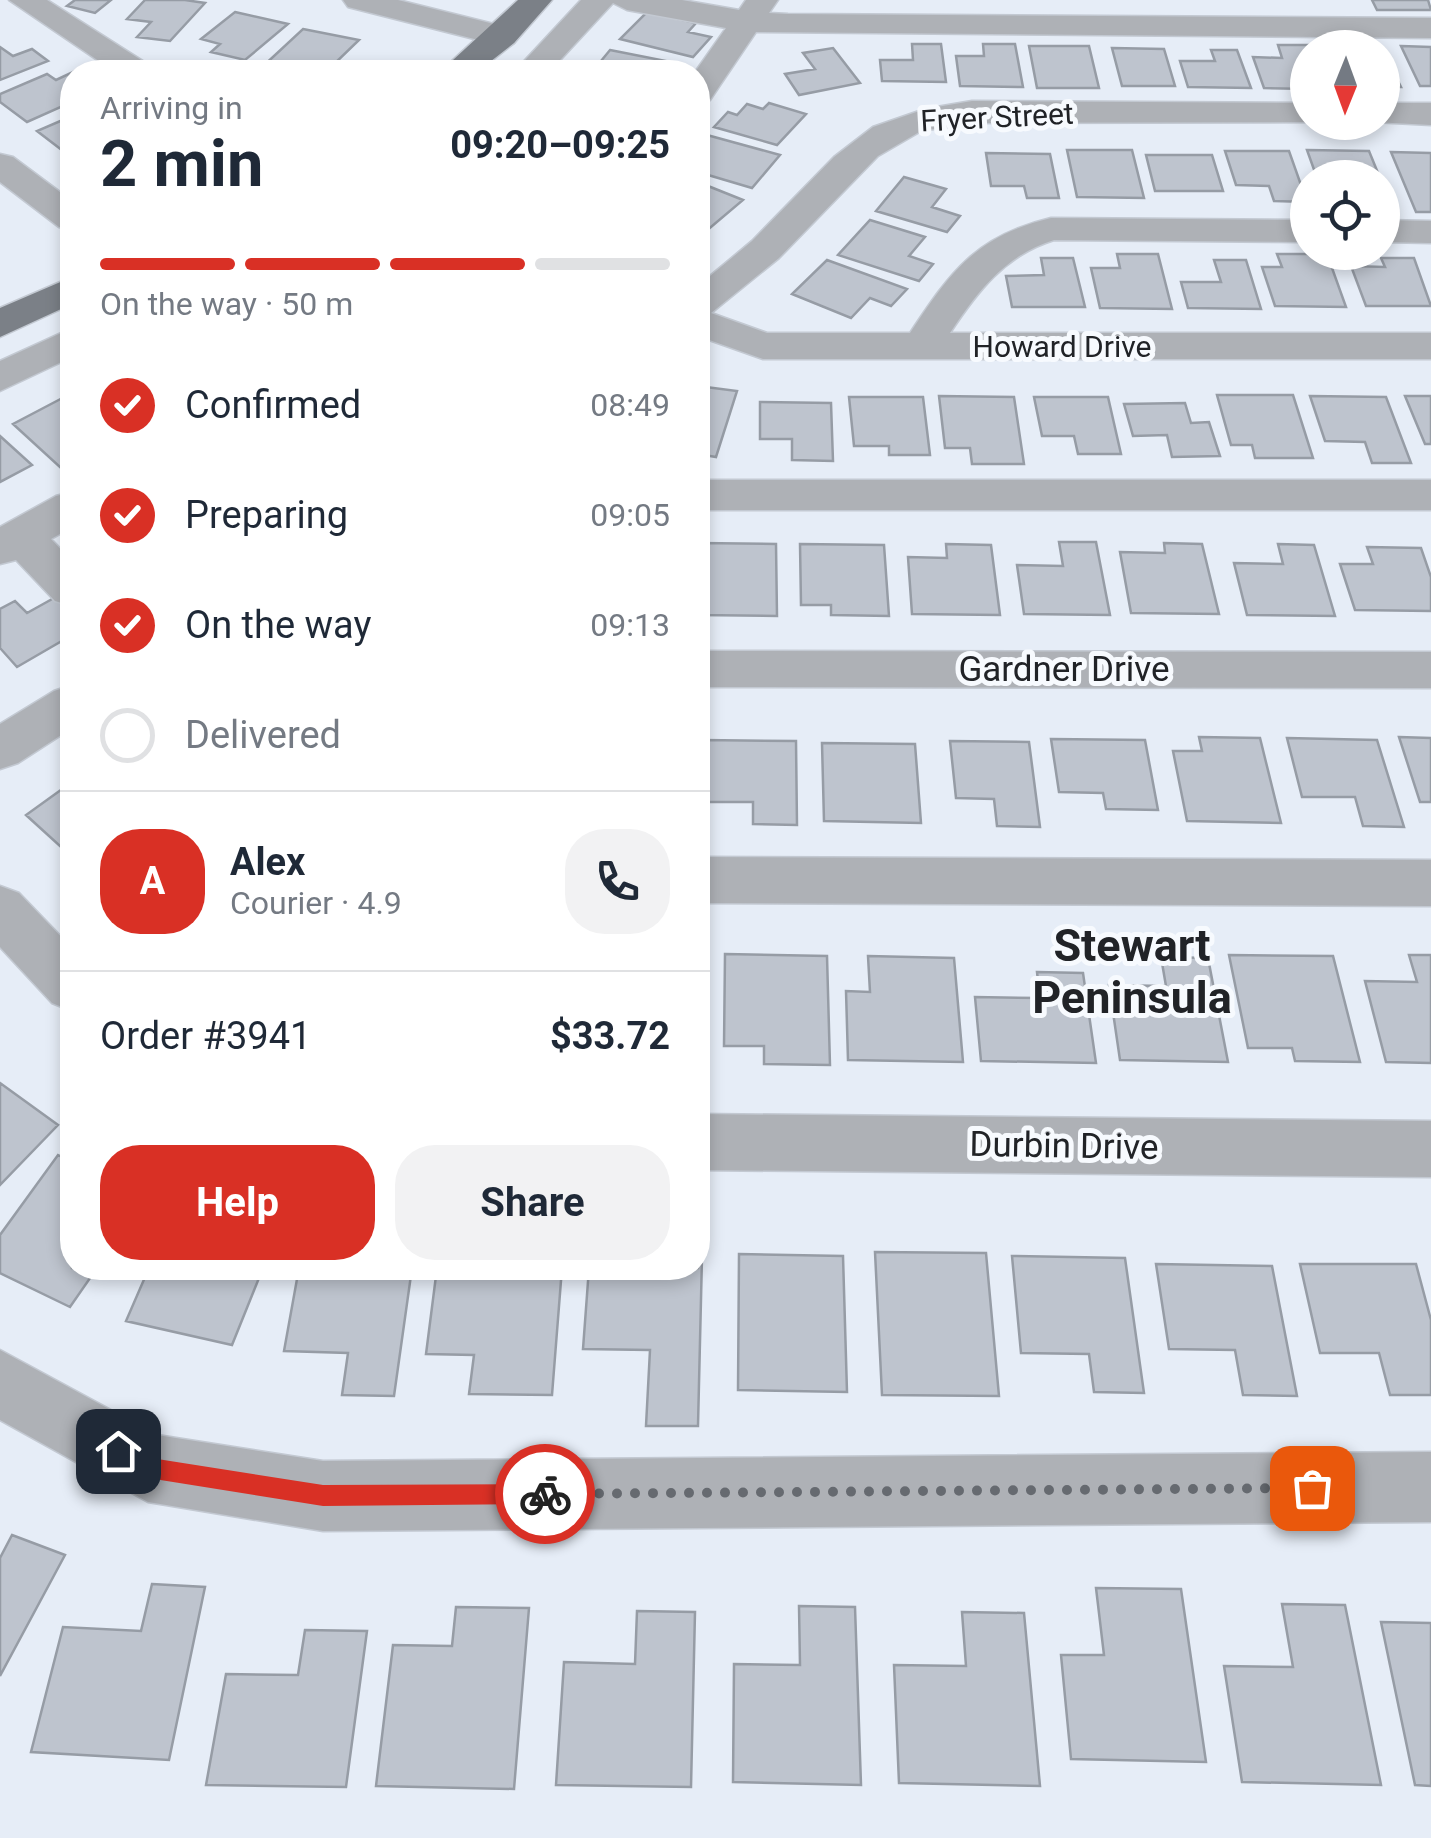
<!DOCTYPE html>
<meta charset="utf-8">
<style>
body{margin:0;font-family:Roboto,sans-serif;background:#f2f2f3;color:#1f2937;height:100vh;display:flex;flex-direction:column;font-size:38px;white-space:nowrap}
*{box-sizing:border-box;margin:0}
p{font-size:32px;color:#747a83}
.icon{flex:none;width:55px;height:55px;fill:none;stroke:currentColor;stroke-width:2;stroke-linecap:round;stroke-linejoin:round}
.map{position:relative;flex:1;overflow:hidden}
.sheet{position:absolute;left:60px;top:60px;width:650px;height:1220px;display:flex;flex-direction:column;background:#fff;border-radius:40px;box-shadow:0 5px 15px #0003}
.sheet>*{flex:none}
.needle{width:65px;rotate:181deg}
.buttons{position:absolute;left:1290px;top:30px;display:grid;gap:20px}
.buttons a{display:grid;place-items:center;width:110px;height:110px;border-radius:50%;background:#fff;box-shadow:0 5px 15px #0003;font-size:50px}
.pin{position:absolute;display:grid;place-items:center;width:85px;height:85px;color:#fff;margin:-42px;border-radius:20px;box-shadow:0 5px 15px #0006}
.courier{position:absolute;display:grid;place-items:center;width:100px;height:100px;margin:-50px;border:8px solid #d93025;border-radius:50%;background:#fff;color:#222;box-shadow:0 2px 12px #0007}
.summary em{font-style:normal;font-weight:700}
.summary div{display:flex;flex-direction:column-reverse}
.summary{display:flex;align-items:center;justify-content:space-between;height:170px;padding:0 40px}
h1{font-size:65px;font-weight:700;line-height:75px}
.bar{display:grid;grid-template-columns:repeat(4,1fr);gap:15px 10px;align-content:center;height:120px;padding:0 40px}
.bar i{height:12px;border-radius:8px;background:#e0e1e3}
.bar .active{background:#d93025}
.bar p{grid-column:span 4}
.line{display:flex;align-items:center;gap:25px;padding:0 40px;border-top:2px solid #e0e1e3}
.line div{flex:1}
.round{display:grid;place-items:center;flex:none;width:105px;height:105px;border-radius:40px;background:#f2f2f3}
ol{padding:0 40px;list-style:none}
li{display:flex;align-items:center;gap:30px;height:110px}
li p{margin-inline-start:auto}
li .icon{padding:10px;border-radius:50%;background:#d93025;color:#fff;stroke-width:4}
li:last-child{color:#747a83}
li i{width:55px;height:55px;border:5px solid #e0e1e3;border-radius:50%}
.action{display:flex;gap:20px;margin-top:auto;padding:20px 40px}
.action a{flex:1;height:115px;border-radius:40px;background:#d93025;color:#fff;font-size:40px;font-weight:700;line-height:115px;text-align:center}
.action a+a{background:#f2f2f3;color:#1f2937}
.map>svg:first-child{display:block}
</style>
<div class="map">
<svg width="1431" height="1838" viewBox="0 0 1431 1838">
<rect width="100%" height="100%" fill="#e6edf7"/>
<!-- building -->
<path fill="#bec4ce" stroke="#969ca5" stroke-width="2.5" d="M75 0H111L95 13 67 6Z
M145 0H185L205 3 170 41 137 37 151 22 127 19Z
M1372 0H1428L1431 10H1377Z
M235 12 288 24 245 60 211 52 220 44 201 39Z
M647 12 696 23 688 32 711 37 693 57 620 39Z
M303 29 359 40 327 71 310 67 304 72H277L260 69Z
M912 44H941L946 82 882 81 880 60H913Z
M983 44H1015L1023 87 960 86 956 56H984Z
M1278 45H1309L1308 89 1264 88 1253 57 1282 58Z
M1029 46H1089L1099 88H1037Z
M1401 46 1431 47V86H1420Z
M0 47 13 56 32 49 48 61 0 80Z
M833 48 860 83 799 95 785 74 815 69 803 53Z
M1112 48 1164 49 1175 86H1122Z
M1382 48 1401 87H1382Z
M610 50 671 62 663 72H592Z
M1211 50H1237L1251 88 1188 87 1180 61H1215Z
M75 71 72 102 27 122 0 102V94L47 74 56 80Z
M769 103 806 114 777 145 714 127 728 112 737 115 747 104 763 109Z
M72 116V156L71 157 37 131Z
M707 135 780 155 752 188 698 172V145Z
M1067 150H1132L1144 198 1077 197Z
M1307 150 1369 151 1380 178H1317Z
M1225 151H1289L1307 202 1274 201 1269 186 1236 185Z
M1391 152 1431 153V212H1416Z
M986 153 1050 154 1059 198H1027L1024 186H991Z
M1146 155H1212L1223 191H1155Z
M904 177 946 189 932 207 960 216 947 232 876 211Z
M698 182 743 200 705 232 698 229Z
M870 220 925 237 909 256 933 264 919 281 838 255Z
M1117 254H1158L1172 309 1100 308 1091 268H1120Z
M1277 254H1327L1346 307 1275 306 1262 267H1282Z
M1041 258H1073L1085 307H1012L1006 276 1044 275Z
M1381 258H1414L1431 306H1366L1351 266 1385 267Z
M827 260 907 289 891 306 870 298 851 318 792 294Z
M1214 260H1246L1261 309 1188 308 1181 282H1221Z
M698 386 737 391 716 457 698 454Z
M72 393V462L61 468 13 424Z
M1217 395H1293L1313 458H1255L1252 445H1231Z
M939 396 1014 397 1024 464H972L970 448H945Z
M1310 396 1386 397 1411 463H1372L1365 442 1325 441Z
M1405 396H1431V444H1425Z
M849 397H923L930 455H889V446H854Z
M1034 397H1108L1121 454H1078L1074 436H1042Z
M760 402 831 403 833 461 792 460V439H760Z
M1185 403 1191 423 1209 422 1220 456 1172 457 1167 435 1133 436 1124 404Z
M0 436 32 465 0 482Z
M1059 542H1096L1110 615 1024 614 1017 565 1063 566Z
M698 543 776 544 777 616 698 615Z
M1164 543 1202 544 1219 614 1131 613 1120 552 1165 553Z
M800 544 884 545 889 616 831 615V605H801Z
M946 544 991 545 1000 615 912 614 908 557 947 558Z
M1278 544 1314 545 1335 616 1247 615 1234 563 1283 564Z
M1367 547 1421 548 1431 577V611L1355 610 1340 564H1373Z
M63 593 72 602V635L17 667 0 648V609L15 601 27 613Z
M1199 737 1260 738 1281 823 1187 821 1173 751H1202Z
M1399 737 1431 738V802H1420Z
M1287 738 1377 740 1404 827 1363 826 1355 797H1302Z
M1051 739 1145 740 1158 810 1106 809 1103 793 1059 792Z
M702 740 796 741 797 825 753 824V802H701Z
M950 741 1029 742 1040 827 997 826 994 799 956 798Z
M822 743 915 744 921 823 824 821Z
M72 782V857L26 815Z
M725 954 827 956 830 1065 764 1064V1046H724Z
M1229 955 1333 956 1360 1062 1295 1061 1292 1048H1248Z
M1409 955H1431V1063L1386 1062 1365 981 1417 982Z
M868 956 954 958 963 1062 848 1060 846 991 870 992Z
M1161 957 1208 958 1228 1062 1120 1060 1109 985 1166 986Z
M698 960H701L698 1064Z
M1037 972 1083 973 1096 1063 981 1061 975 997 1040 998Z
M0 1083 58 1125 0 1185Z
M58 1155 72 1162V1268H97L70 1307 0 1273V1235Z
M875 1252 986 1253 999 1396 882 1395Z
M739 1254 843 1256 847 1392 738 1390Z
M1012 1256 1125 1258 1144 1393 1094 1392 1089 1354 1021 1353Z
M698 1257H702L698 1426H646L650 1350 583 1349 589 1268H698Z
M1156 1264 1272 1266 1297 1396 1243 1395 1235 1350 1169 1349Z
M1300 1264H1416L1431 1320V1395H1390L1379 1353H1320Z
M149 1268H263L232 1345 126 1321Z
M299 1268H412L394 1396 342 1395 348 1353 284 1351Z
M437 1268H562L552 1395 469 1394 474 1355 426 1354Z
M12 1535 65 1555 0 1676V1558Z
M152 1584 205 1587 169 1760 31 1752 63 1627 141 1631Z
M1096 1588 1181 1589 1206 1762 1071 1759 1061 1655H1104Z
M1282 1604 1345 1605 1381 1785 1242 1782 1224 1666 1293 1667Z
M799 1606 855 1607 861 1785 733 1782 734 1664 800 1665Z
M456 1607 529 1608 514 1789 376 1786 393 1645 452 1646Z
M637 1611 695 1612 691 1787 556 1785 564 1662 635 1664Z
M962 1612 1024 1613 1040 1786 899 1783 894 1665 966 1666Z
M1381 1622 1431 1623V1786L1415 1785Z
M305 1630 367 1631 346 1787 206 1785 226 1674 298 1675Z"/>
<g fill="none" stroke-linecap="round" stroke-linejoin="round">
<defs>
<path id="minor" d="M9 0H47L149 65 154 72H115Z
M343 0H398L514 29 519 36 514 43 502 46 348 7Z
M581 0H682L739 10 746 0H778L769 13 788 14 1431 18V38L756 32 710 100 698 103 695 72 726 28 627 10 613 3 549 72H514Z
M972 101 1308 103V122H1316L972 123 921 131 878 156 779 258 711 313 767 333H910C951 271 976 236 1051 218L1308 220V242L1054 240C1005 255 977 292 950 333H1431V359H763L698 336V286L752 241 834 157 873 127 925 109Z
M1382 103H1431V125L1374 122H1382Z
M0 154 13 157 72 201V230L59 227 0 182Z
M1382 220 1431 221V243L1382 242Z
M72 328V357L0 391V361Z
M698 480H1431V510H698Z
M72 492V527L51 539 72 561V606L55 601 16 560 0 564V527L56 496Z
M698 651 1431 652V688L698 687Z
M72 685V728L18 763 0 769V724L54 691Z
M698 857 1431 860V906L698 903Z
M0 886 19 893 72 948V1011L52 1003 0 947Z
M698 1114 1431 1121V1177L698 1170Z
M0 1350 157 1435 323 1461 1431 1452V1522L323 1531 148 1502 0 1420Z"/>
<path id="major" d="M518 0H552L514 43 477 72H440Z
M72 277V304L0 337V308Z"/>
</defs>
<!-- minor casing -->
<use href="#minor" stroke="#c3c9d2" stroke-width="3"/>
<!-- major casing -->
<use href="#major" stroke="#c3c9d2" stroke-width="3"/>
<!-- minor -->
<use href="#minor" fill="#aeb1b6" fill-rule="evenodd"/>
<!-- major -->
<use href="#major" fill="#7b8087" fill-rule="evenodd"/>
</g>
<!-- route -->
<path fill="#d93025" d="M118 1441 151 1458 323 1485 545 1484 556 1494 545 1504 323 1506 148 1478 111 1458 108 1451Z"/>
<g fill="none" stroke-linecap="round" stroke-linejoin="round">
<!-- done -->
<path stroke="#666a70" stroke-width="10" stroke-dasharray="0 18" d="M545 1494 1312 1488"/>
</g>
<g text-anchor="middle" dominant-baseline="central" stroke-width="10" stroke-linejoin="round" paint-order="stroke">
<!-- far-street labels -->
<g font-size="30" fill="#212327" stroke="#f7fafe">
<text transform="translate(997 117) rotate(-3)">Fryer Street</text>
<text x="1062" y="346">Howard Drive</text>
</g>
<!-- street labels -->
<g font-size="35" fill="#212327" stroke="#f7fafe">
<text x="1064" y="669">Gardner Drive</text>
<text transform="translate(1064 1146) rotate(1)">Durbin Drive</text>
</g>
<!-- district labels -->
<g font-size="45" font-weight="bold" fill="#212327" stroke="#f7fafe">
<text x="1132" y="945">Stewart<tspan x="1132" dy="52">Peninsula</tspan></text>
</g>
</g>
</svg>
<div class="buttons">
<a><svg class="needle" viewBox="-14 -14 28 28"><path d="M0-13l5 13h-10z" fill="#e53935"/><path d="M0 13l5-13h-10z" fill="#747a83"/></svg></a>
<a><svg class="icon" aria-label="locate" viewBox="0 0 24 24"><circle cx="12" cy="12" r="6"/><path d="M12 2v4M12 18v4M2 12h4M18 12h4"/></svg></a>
</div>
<div class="pin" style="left:1312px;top:1488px;background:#ea580c"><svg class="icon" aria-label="bag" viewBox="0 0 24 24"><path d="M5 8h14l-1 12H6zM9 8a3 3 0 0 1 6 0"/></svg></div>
<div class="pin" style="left:118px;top:1451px;background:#1f2937"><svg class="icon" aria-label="home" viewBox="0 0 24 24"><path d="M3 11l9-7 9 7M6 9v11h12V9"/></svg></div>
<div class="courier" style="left:545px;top:1494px"><svg class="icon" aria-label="bike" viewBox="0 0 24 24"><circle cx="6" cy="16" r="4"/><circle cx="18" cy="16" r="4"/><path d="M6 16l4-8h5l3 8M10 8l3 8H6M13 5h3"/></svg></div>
<section class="sheet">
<div class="summary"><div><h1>2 min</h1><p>Arriving in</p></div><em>09:20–09:25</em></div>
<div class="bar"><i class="active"></i><i class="active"></i><i class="active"></i><i></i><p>On the way · 50 m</p></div>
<ol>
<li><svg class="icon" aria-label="check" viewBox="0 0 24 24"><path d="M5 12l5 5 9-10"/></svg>Confirmed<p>08:49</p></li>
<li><svg class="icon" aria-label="check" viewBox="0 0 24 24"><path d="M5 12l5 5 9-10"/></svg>Preparing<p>09:05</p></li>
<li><svg class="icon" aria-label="check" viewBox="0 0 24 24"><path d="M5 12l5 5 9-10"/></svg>On the way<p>09:13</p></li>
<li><i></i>Delivered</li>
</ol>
<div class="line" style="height:180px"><b class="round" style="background:#d93025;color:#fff">A</b><div><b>Alex</b><p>Courier · 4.9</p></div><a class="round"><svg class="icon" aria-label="phone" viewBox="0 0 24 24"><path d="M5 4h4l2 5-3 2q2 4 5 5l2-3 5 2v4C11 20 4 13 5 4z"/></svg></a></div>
<div class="line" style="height:130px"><div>Order #3941</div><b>$33.72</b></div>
<div class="action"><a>Help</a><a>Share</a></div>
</section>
</div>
